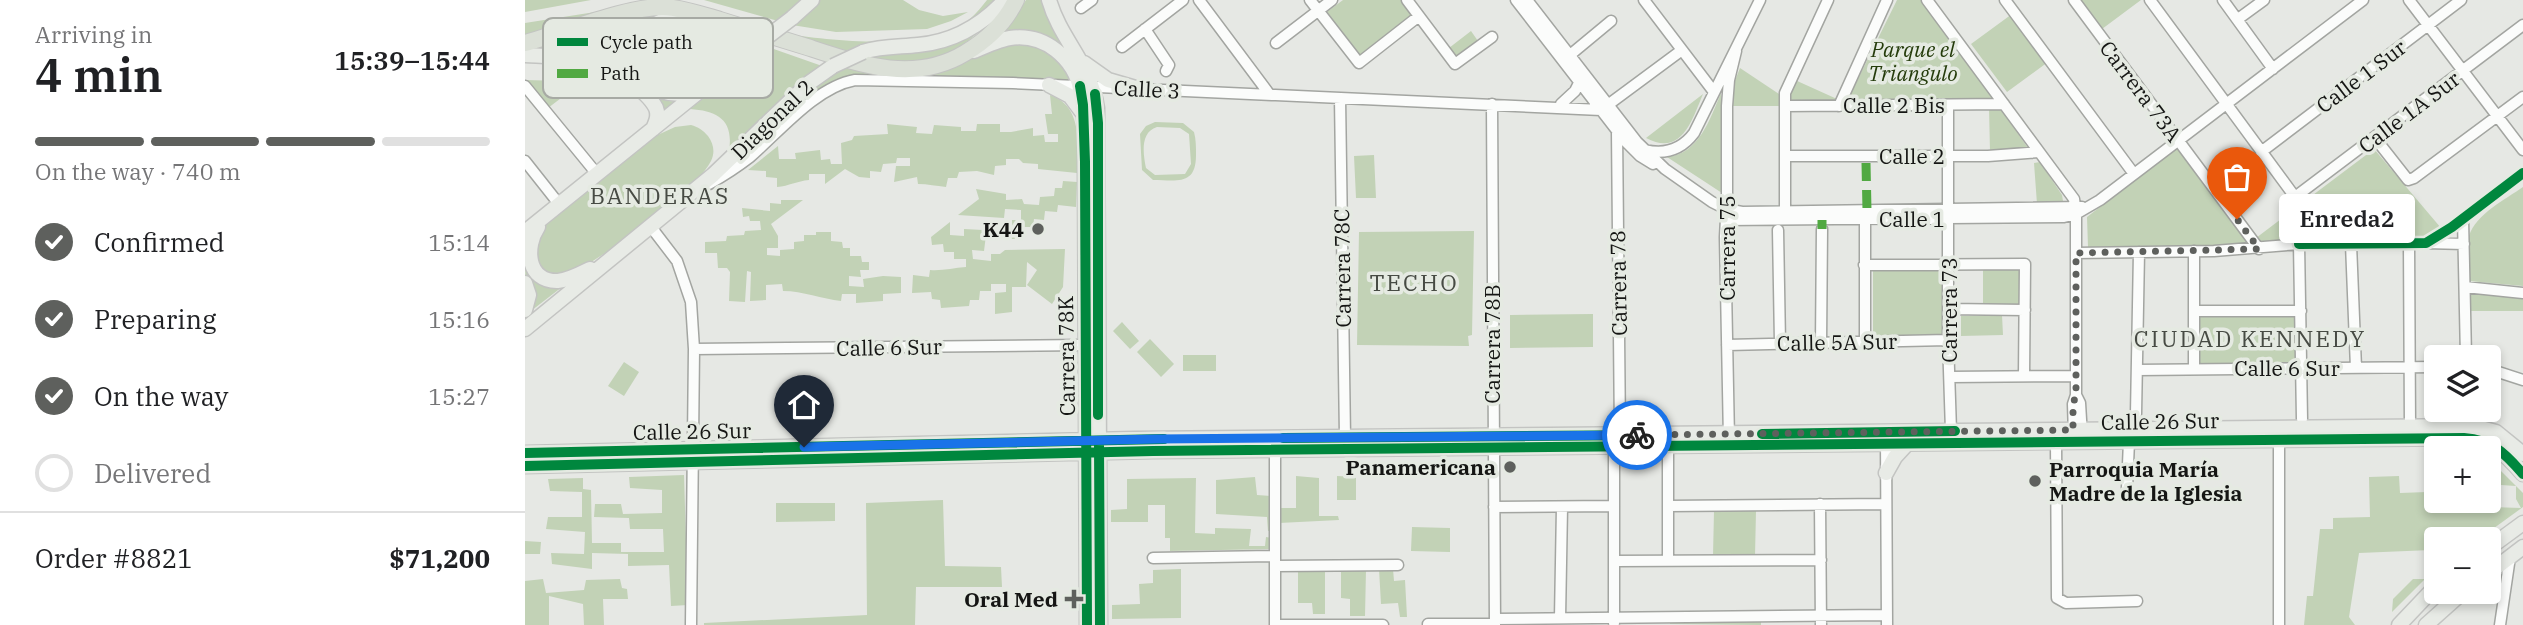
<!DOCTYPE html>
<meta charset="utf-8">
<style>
body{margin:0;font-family:"IBM Plex Serif",serif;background:#f2f2f2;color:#202124;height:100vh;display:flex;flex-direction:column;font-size:26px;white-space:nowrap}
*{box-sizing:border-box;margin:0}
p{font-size:23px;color:#757577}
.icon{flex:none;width:38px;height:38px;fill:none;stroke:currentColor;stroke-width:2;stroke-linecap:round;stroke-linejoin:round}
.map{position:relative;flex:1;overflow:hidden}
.drawer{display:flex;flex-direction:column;background:#fff;width:525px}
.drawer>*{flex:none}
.tools{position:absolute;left:1899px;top:345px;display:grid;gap:14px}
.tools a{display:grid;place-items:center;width:77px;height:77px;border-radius:7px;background:#fff;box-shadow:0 4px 10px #0003;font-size:35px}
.pin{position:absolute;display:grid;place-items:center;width:60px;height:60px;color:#fff;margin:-72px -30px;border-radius:50% 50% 50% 0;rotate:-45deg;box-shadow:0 0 7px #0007}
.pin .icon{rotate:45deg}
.courier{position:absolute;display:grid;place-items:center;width:70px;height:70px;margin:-35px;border:5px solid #1a73e8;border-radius:50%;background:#fff;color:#222;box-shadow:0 2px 9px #0007}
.bubble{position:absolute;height:49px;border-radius:7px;background:#fff;box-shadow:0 4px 10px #0003;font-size:23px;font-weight:600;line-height:49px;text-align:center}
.summary em{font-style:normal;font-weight:600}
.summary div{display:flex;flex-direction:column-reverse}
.summary{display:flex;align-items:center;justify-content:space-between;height:119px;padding:0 35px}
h1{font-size:46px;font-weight:600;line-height:52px}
.bar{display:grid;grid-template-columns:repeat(4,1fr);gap:10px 7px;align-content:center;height:84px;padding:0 35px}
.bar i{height:9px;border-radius:5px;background:#e0e0e0}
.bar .on{background:#5e605d}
.bar p{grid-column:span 4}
.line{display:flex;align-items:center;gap:18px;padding:0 35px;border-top:2px solid #e0e0e0}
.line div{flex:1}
ol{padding:0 35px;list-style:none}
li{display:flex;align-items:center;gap:21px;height:77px}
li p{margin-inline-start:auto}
li .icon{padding:7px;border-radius:50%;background:#5e605d;color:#fff;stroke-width:4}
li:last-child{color:#757577}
li i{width:38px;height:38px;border:4px solid #e0e0e0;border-radius:50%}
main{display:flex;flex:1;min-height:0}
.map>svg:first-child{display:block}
</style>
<main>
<section class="drawer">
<div class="summary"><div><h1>4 min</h1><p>Arriving in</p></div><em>15:39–15:44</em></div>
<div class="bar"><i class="on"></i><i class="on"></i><i class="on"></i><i></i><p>On the way · 740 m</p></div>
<ol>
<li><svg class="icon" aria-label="check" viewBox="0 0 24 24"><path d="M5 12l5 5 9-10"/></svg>Confirmed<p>15:14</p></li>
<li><svg class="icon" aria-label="check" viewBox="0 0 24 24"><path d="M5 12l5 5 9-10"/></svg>Preparing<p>15:16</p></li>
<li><svg class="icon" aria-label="check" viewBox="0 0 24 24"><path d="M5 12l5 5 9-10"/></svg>On the way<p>15:27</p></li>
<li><i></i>Delivered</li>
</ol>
<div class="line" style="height:91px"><div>Order #8821</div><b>$71,200</b></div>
</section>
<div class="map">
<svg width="1998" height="625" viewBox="0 0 1998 625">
<rect width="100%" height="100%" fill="#e6e8e4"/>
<!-- green -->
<path fill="#c2d2b6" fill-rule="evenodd" d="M0 0H66L0 12Z
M179 0H280L253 21Z
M293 0H378L394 10 418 16 443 12 426 21 402 29 311 32 267 25Z
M462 0H474C422 55 381 32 320 55L258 33C300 41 386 48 425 32 441 25 452 13 462 0Z
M501 0H519L548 58 531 45 470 39 487 21Z
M818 0H877L889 15 835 57 802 12Z
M1372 0H1397L1470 98V102H1327L1324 97Z
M1555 0H1616L1577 29Z
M121 4 0 37V23Z
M474 11C430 62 400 66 336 58L384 50Z
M134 14 124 21 109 37 129 97 143 101 156 102 137 117 105 77 0 49 113 15Z
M1487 14 1523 62 1482 92 1446 44Z
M946 31 953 41 931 57 924 48Z
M492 40 524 49 550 83 393 76 460 49Z
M243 47 300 67 204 151C209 120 193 111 165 109Z
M321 66 344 73V77L285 98 204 167 286 86Z
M1215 68 1254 94V106H1208L1209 83Z
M0 80 77 82 60 96 52 86 23 108Z
M1270 80 1312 99 1310 104H1264L1263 95Z
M1196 93 1197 193 1142 157C1174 154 1185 119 1196 93Z
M1178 94C1167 120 1157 157 1121 138Z
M525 95C559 107 552 144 552 173L513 169V164L498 163 494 159H481V165L470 166 469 175 452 171 434 172 432 178H423L421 187C411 186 403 184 393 184L392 177 369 182 371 166H385V158H372L371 163 358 164 356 172 345 171V178L334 177 320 169 300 184V174H284V180C272 181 264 186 252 187V178L241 177V171L223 170 253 146 254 159H271L270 153 295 150 296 160 305 159 306 164H317L316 143 327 140 329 136 363 134 362 124 392 127 391 133 407 134 409 125 436 127V131H451L452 124H475V132H486L508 128V136L519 135 520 142H533V134H523L520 114H527Z
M1464 107 1475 108 1503 148 1465 152Z
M630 122 658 123 669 132C671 139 671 147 671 155 671 186 652 180 628 180L617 170 615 134 621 126ZM632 127 655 128 664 134 666 164 660 174 630 175 621 168C618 154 615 132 632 127Z
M166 125C173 127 178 130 183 136 189 144 190 153 186 161 170 193 77 259 44 274 39 276 33 277 28 277L10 263 9 237 25 220 126 138 150 127Z
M1654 146 1728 246 1563 247 1562 217Z
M1849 149 1916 228 1909 233 1894 238 1735 243 1731 238Z
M849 155 851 198H831L829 156Z
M1515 162 1537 195 1538 201 1536 203 1512 204 1509 163Z
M538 181 552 182 551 207 533 205 532 212 520 211 519 220 509 219 508 227H499L497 239H486L487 220H496V210L480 209 479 218 433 215 454 199 451 189 481 194V200L497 199 499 204 514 205 515 197 529 196 530 188H537Z
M1998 187V286L1944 281C1944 267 1940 249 1944 236 1951 214 1981 199 1998 187Z
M256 200H278L246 224 253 236V248H242V255L255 256V250L269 249V242L279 241V235H291V232H306V241L317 242 318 248H325V256H336L337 262H344V270H335L336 277 324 276V286L339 287 338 279 358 276 376 277V293L358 294V301L331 303V294H317L316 301C297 299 278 291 258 291L257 284 241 285V300L225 301 226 272 222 271 220 302 204 301 205 272 202 268H193L192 253H180V242L201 241 202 236 219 235 220 231 236 230 235 221H225L224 216 218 217 217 208 245 211V203L256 204Z
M425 222V235L439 236V229L458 230V235H461L459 251 447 250 448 259 466 261V254H475L480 250 540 249 538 287 527 304 502 285 512 270 502 262 501 287H487V312L470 314V293L481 292V284H466V291H455L454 300H445L444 306 416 308 415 300 407 299 406 292 387 293 388 275 404 277 405 270C417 271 428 268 441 267V259H429V252H419L418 244 407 245 406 237Z
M949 231 947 335 943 336 944 346 832 345 834 232Z
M0 266 5 272 37 287 2 314Z
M1458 268 1496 269 1495 305H1458Z
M1420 269V335L1348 336V270Z
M1946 293 1998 297V311H1946Z
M1068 314V347L985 348V315Z
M1773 314V364L1671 365V315Z
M1477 315 1478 335 1436 336V316Z
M597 322 614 341 605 349 588 331Z
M625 339 649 364 636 377 612 352Z
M658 355H691V371H658Z
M99 362 114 372 99 396 83 386Z
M1964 459 1998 493V507L1954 539H1911V555L1906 550 1834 553 1824 617 1830 625H1779L1782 596H1788L1795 529H1808V518L1845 517 1844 477 1874 476 1875 493 1902 492V501H1935L1936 506 1996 508 1991 499V486L1976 485V481H1966Z
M159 475 163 605 146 606 144 565 103 566V554L67 553V569L27 564 26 553 59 554 60 532 21 529 23 517H57V492L25 491 23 479 58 478V489L66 490 67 543H96V552H139L138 529H105L104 518 69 517 70 504H96L98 514 137 513V490L105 488 104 477Z
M771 476 794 478V516H813L814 520 754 523 755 508H771Z
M812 476 831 477V500H812Z
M730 477 732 495 746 496 747 531H743L742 517 691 514V480Z
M671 478 670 533 690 534V528L726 529 724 546H740L741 537 747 538V549L645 551V538H640V505H623V522H586V510L602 509V479Z
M418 500 420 566 476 567 477 587H391L390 625H179V623L342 615 341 503Z
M310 503V521L251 522V503Z
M1189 511H1231L1230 556H1188Z
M887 527 925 528V552L886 551Z
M0 541 16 542 15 554H0Z
M656 569V618L587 619V605L615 604 614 584 628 583V570Z
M854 569H868L869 581 880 580 882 617H875L873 603 856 604Z
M816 570H841L840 616H825V599L816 598Z
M773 572H800V614H788L787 603H773Z
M18 579 21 593 59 590 61 580 95 579 97 588 102 589 103 599H78L79 625H59L58 604 24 596V625H0V581Z
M1888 579H1900L1867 612 1868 599Z
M1236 621V625L1145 624V622Z"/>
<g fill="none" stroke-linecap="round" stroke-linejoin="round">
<defs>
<path id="minor" d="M674 0 745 95
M785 0 834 63 894 16
M882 0 930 64 967 37
M991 0 1100 141 1115 156 1128 164
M1002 0 1112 142 1140 169 1187 202 1201 209 1217 212 1557 207
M1119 0 1189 92
M1402 0 1549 199 1551 214V395L1548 404 1549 435
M1480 0 1609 174
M1549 0 1734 249
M1625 0 1770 197 1998 25
M1698 0 1748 69
M1884 0 1998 150
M556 8 567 0
M1713 19 1739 0
M620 29 644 65 641 71
M751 43 807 0
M597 47 658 0
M1045 55 1086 21
M0 86 72 174
M815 98 820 437
M967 104 970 625
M1036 104 1050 91 1054 83
M1423 105V340L1426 431
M1260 106 1479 104
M1314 106 1362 0
M1092 131 1095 435
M1850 138 1883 180 1889 178 1998 97
M1120 150C1141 155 1157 149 1169 133L1235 0
M1736 152 1936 0
M1260 156H1463L1514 152
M0 161 34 204
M184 184C198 176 212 167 225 157 255 131 291 87 330 80L488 83 1076 110 1157 50
M1260 211V93L1303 0
M1938 219 1941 357
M1201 220 1539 217 1551 214 1575 200 1838 0
M126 227 152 261 166 302 169 349 166 625
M1253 230 1255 343
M1903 242 1927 227 1998 173
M1884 243 1885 427
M1774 244 1777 419
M1826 244 1831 368
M1669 251V369
M1551 253 1689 251 1774 244 1901 243 1939 244
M1339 265 1500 264 1499 376
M1940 287 1998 293
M1424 309 1500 310
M1669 311H1776
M1340 342V219
M1296 343 1297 229
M1202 345 1423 340
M169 349 559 345
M1964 369 1998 380
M1612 370 1911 367
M1425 377 1551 376
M1551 395 1555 403 1557 436
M1611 414 1614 252
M1361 438 1362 625
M1204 439 1200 237 1202 199V106L1204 80 1211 51
M1531 441 1532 598 1541 603 1612 601
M1143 447V560
M750 450V625
M1602 488 1604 441
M1295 504 1296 625
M1143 506 1361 504
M969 507 1089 506
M628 558 750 556
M1089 561 1296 560
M750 566 873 565
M1035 618 1037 507
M970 619 1362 615
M1089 623V447
M903 624H970
M750 625H858
M1754 625V435
M1975 625 1985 557"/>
<path id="major" d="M524 0C536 41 565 62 572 108L575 625
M169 14C158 15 147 16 137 21 86 43 113 111 173 89
M267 18 287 0
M449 51C460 46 473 40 485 38 520 33 549 58 556 91 561 114 560 139 560 162L562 625
M338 52C356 46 375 47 393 45 427 42 457 25 480 0
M0 55C21 56 44 56 65 61 85 66 122 90 131 108 134 116 131 122 128 129
M559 63 583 80 614 89
M524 85 545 96 557 112
M13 227C0 246 1 282 33 281 44 280 55 274 65 269
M0 232 233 44
M0 283 4 295 0 310
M0 329 188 175 284 83 308 66
M0 453 610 439 1948 426 1971 432 1998 454
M0 466 628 451 1939 438C1967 440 1980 453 1998 474
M1361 473 1370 457 1382 444
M1964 548 1998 523
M1964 573 1998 547
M1874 625 1911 586
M1901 625 1938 592"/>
<path id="highway" d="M0 43C38 33 102 6 139 7 158 8 177 15 195 20 224 29 253 38 282 47 334 64 389 84 440 53 462 40 480 23 491 0"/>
</defs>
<!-- minor casing -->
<use href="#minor" stroke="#a3a5a1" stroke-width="13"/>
<!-- major casing -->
<use href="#major" stroke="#c3c4c2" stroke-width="17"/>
<!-- highway casing -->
<use href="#highway" stroke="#c3c4c2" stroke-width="18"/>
<!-- minor -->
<use href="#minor" stroke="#fbfcfb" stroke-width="10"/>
<!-- major -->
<use href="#major" stroke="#e8ebe6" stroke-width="14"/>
<!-- highway -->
<use href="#highway" stroke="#dbe0d7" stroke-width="16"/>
<defs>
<path id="major-bridge" d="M233 44 267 18
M308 66 338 52"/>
</defs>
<!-- major-bridge casing -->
<use href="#major-bridge" stroke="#c3c4c2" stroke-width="17" stroke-linecap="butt"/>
<!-- major-bridge -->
<use href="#major-bridge" stroke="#e8ebe6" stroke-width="14"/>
<!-- quiet -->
<path stroke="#51a942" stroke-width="9" stroke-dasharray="18 9" stroke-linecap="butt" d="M1341 163 1342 210
M1297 229V220"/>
<defs>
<path id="cycleway" d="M555 86 558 105 560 162 562 625
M570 94 573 123V415
M1774 244 1901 243 1927 227 1998 173
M1237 434 1430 431
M758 438 1139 435
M574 443 575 625
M0 453 639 439
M0 466 628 451 1939 438C1967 440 1980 453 1998 474"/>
</defs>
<!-- cycleway casing -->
<use href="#cycleway" stroke="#e5eae2" stroke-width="15"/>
<!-- cycleway -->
<use href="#cycleway" stroke="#00873e" stroke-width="10"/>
</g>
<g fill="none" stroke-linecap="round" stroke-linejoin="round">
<!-- done -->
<path stroke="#5e605d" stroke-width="7" stroke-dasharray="0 12.6" d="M1112 435 1548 430V404L1551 395V253L1734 249 1712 219"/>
<!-- route -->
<path stroke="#1a73e8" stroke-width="9" d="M279 447 632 439 1112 435"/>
</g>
<!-- markers -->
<g fill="#5e605d" stroke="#e5eae2" stroke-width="2.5">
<circle cx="513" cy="229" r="7"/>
<circle cx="985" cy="467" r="7"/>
<circle cx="1510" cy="481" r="7"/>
<path d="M545.5 588.5h7v7h7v7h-7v7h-7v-7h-7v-7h7z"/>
</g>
<g text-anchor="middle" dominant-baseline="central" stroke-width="7" stroke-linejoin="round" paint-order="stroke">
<!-- park labels -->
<g font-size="21" font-style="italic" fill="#253c0c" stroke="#e5eae2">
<text x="1388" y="49">Parque el<tspan x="1388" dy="24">Triangulo</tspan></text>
</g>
<!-- street labels -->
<g font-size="21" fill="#151614" stroke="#e5eae2">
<text transform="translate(1836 76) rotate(-37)">Calle 1 Sur</text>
<text transform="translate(622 89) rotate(3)">Calle 3</text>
<text transform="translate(1616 91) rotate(53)">Carrera 73A</text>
<text x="1369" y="105">Calle 2 Bis</text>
<text transform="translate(1884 112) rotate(-37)">Calle 1A Sur</text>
<text transform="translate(247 119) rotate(-44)">Diagonal 2</text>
<text x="1387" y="156">Calle 2</text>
<text x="1387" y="219">Calle 1</text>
<text transform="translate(1202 248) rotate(-90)">Carrera 75</text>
<text transform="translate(817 268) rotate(-91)">Carrera 78C</text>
<text transform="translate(1093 283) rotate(-91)">Carrera 78</text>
<text transform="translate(1424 310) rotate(-90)">Carrera 73</text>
<text transform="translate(1312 342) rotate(-1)">Calle 5A Sur</text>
<text transform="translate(967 344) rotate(-90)">Carrera 78B</text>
<text transform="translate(364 347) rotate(-1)">Calle 6 Sur</text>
<text transform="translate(541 356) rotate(-91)">Carrera 78K</text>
<text x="1762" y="368">Calle 6 Sur</text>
<text transform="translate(1635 421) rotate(-1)">Calle 26 Sur</text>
<text transform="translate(167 431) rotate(-1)">Calle 26 Sur</text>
</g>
<!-- poi labels -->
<g font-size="21" font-weight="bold" fill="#151614" stroke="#e5eae2" text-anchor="end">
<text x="499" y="229">K44</text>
<text x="971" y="467">Panamericana</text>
<text x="1524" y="469" text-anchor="start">Parroquia María<tspan x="1524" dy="24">Madre de la Iglesia</tspan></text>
<text x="533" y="599">Oral Med</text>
</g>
<!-- neighbourhood labels -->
<g font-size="23" letter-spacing="2" fill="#474b44" stroke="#e5eae2">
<text x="135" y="195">BANDERAS</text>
<text x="889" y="282">TECHO</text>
<text x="1725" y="338">CIUDAD KENNEDY</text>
</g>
</g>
<!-- legend -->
<rect x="18" y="18" width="230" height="80" rx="10" fill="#e5eae2" stroke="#a7aaa4" stroke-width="2"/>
<rect x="32" y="38" width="31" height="8" fill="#00873e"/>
<rect x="32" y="69" width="31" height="9" fill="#51a942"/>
<g font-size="19" fill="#151614">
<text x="75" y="49">Cycle path</text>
<text x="75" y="80">Path</text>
</g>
</svg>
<div class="tools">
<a><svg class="icon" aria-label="layers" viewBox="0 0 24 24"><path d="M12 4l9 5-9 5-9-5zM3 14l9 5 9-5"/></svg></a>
<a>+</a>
<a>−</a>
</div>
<div class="pin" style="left:1712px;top:219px;background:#ea580c"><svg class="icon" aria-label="bag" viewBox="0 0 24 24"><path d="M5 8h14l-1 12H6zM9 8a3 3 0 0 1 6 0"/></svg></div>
<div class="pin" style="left:279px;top:447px;background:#1f2937"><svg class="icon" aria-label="home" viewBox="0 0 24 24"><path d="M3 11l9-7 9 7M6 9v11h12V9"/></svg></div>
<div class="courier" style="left:1112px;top:435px"><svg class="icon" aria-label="bike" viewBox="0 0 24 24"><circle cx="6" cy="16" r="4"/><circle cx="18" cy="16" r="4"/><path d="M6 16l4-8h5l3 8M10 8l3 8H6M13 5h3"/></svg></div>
<div class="bubble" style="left:1754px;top:194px;width:136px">Enreda2</div>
</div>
</main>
